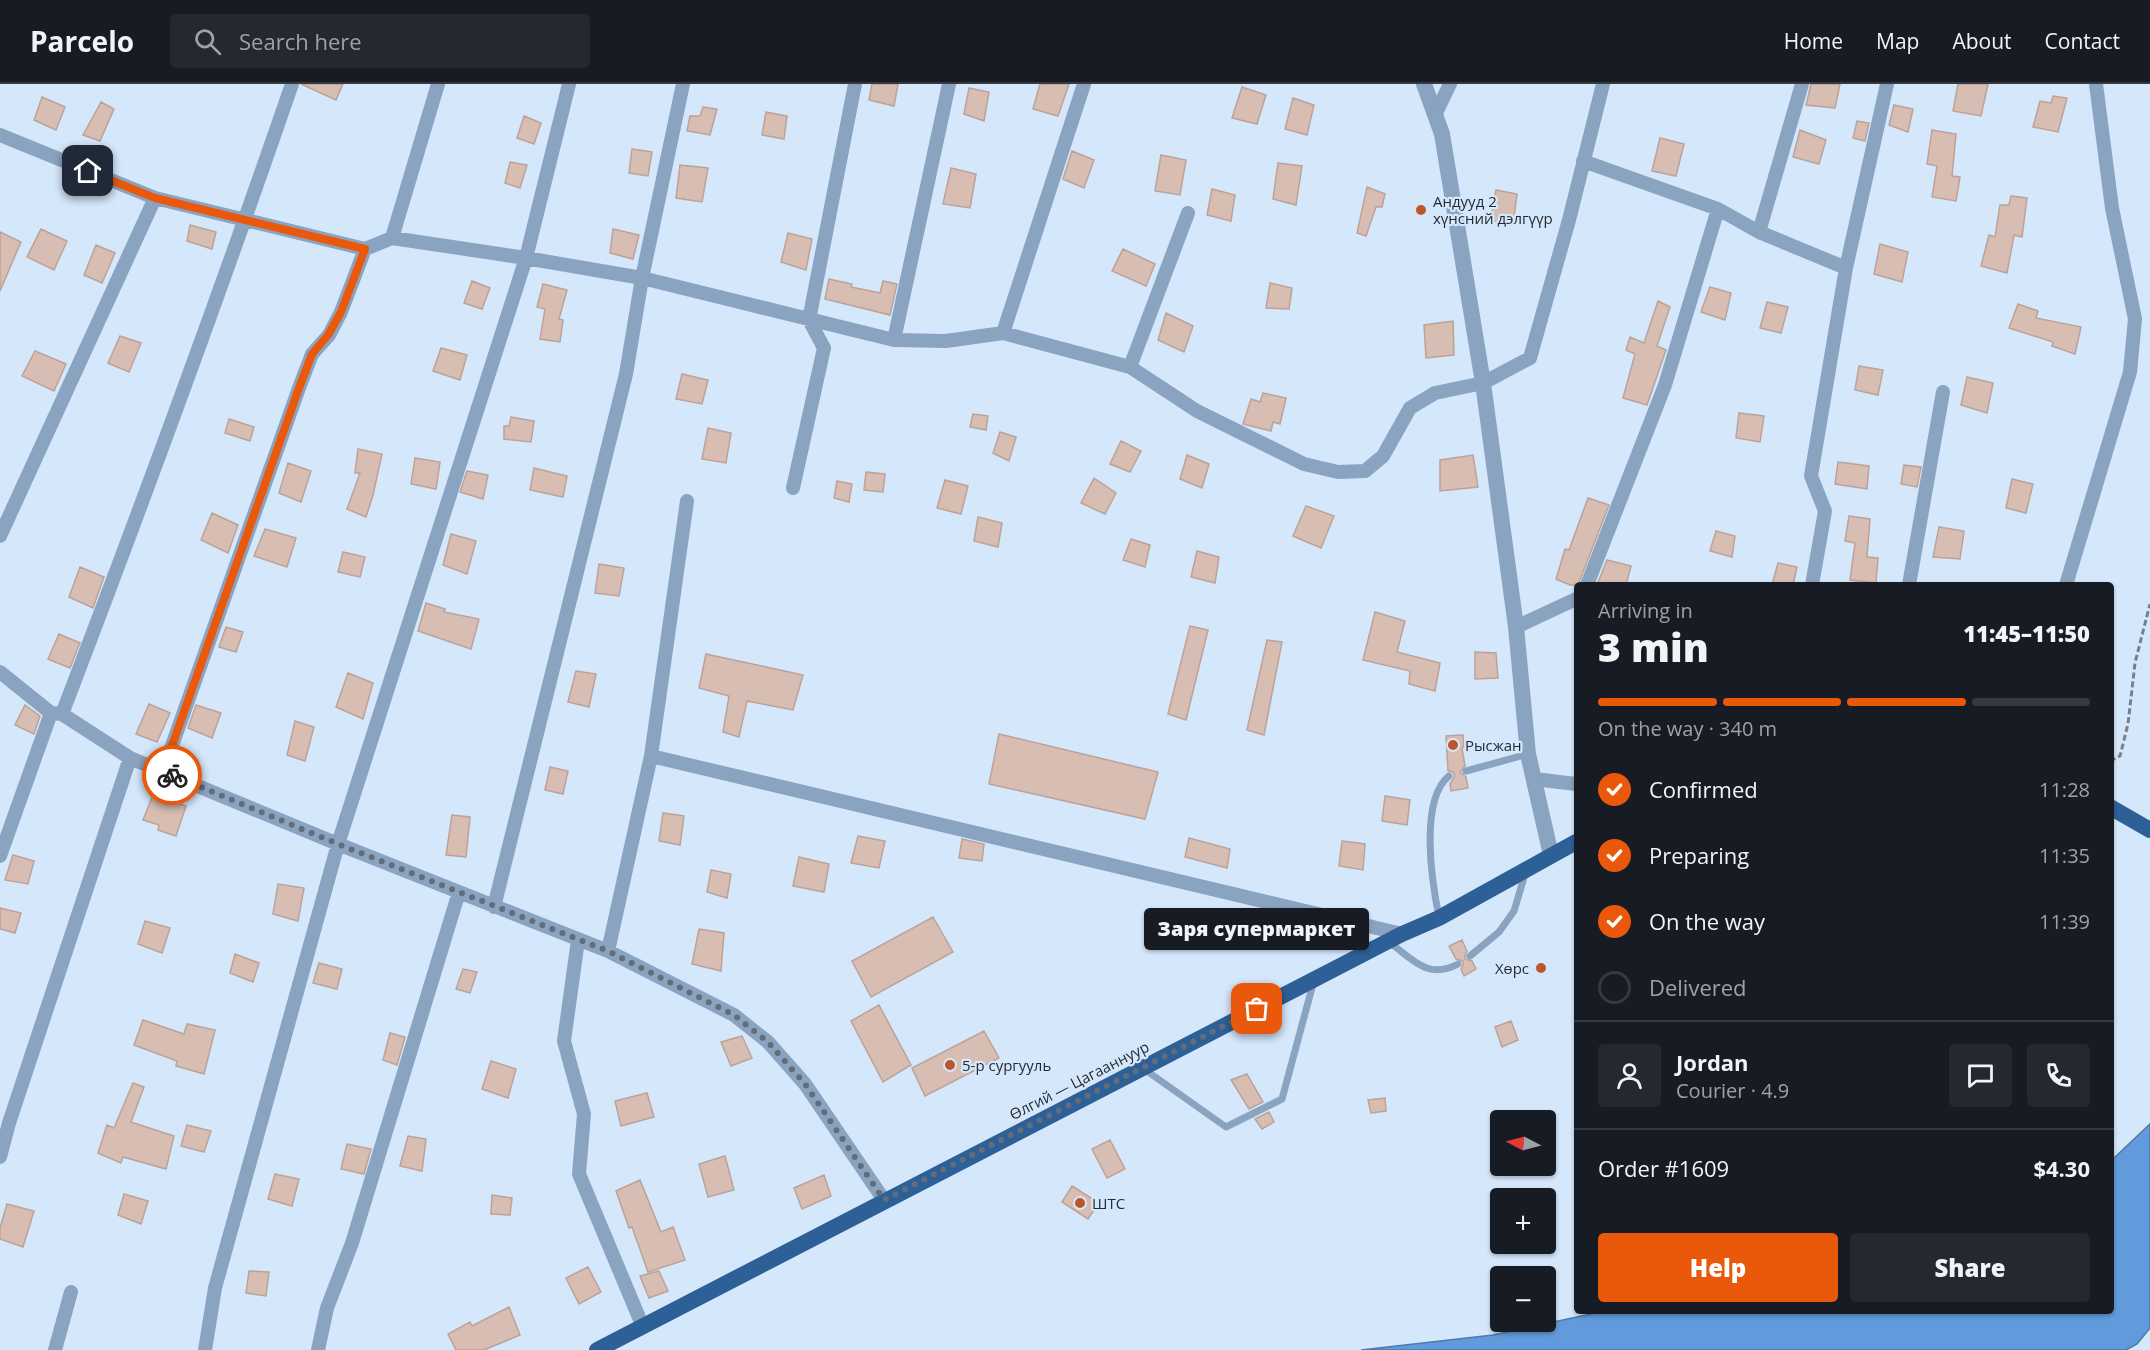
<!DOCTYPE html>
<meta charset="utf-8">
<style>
body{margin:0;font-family:"Open Sans",sans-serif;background:#242831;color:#f1f3f6;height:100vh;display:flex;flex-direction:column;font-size:22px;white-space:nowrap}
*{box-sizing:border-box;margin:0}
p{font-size:20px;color:#9ea1a6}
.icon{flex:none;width:33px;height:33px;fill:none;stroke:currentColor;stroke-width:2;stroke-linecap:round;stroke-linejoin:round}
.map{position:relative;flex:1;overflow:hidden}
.panel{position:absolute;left:1574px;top:498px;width:540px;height:732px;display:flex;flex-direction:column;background:#171b24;border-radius:6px;box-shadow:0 2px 4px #0004}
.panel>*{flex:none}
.needle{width:39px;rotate:276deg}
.tools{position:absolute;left:1490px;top:1026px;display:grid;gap:12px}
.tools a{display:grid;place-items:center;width:66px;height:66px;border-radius:6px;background:#171b24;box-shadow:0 2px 4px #0004;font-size:30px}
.pin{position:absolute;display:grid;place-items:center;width:51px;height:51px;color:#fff;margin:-26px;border-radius:12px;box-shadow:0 3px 9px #0006}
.courier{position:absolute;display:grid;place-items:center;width:60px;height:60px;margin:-30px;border:4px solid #ea580c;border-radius:50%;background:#fff;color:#222;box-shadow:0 2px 8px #0007}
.bubble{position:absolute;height:42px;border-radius:6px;background:#171b24;box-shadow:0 2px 4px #0004;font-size:20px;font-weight:800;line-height:42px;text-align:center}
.head em{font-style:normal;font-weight:800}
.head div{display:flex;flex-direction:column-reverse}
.head{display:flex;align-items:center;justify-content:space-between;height:102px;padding:0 24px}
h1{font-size:39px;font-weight:800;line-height:45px}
.bar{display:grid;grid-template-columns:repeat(4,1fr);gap:9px 6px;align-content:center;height:72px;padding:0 24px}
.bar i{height:8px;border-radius:4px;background:#363941}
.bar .on{background:#ea580c}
.bar p{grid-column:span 4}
.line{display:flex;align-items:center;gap:15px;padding:0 24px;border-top:2px solid #363941}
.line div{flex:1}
.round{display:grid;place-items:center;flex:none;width:63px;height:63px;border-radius:6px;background:#242831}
ol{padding:0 24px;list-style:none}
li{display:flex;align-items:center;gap:18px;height:66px}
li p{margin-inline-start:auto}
li .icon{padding:6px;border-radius:50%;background:#ea580c;color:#fff;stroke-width:4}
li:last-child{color:#9ea1a6}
li i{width:33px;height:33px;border:3px solid #363941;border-radius:50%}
.button{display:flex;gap:12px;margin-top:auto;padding:12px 24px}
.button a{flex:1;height:69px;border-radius:6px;background:#ea580c;color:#fff;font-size:24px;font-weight:800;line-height:69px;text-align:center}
.button a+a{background:#242831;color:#f1f3f6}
header{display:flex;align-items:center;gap:36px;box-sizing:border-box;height:84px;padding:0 30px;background:#171b24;border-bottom:2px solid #363941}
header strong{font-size:28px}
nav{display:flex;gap:33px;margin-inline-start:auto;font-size:21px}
.search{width:420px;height:54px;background:#242831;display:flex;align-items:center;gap:15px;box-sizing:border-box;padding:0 21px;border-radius:6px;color:#9ea1a6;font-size:22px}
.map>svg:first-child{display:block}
</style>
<header>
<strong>Parcelo</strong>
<div class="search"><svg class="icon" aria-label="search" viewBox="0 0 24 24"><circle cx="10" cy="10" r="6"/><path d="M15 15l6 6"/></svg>Search here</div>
<nav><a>Home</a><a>Map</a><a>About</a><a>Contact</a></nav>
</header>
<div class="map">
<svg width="2150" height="1266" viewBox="0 0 2150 1266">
<rect width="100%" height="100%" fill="#d5e7fb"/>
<!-- water -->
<path fill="#629bdb" stroke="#5079a9" stroke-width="1.5" d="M2150 1040V1244L2137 1260 2126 1266H1361L1493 1251 1605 1227H2110L2111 1080 2112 1076Z"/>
<!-- building -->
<path fill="#d7bdb2" stroke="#bca298" stroke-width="1.5" d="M301 0H343L336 16Z
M872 0H898L894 22 869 16Z
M1040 0H1069L1058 32 1033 25Z
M1811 0H1840L1835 24 1806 21Z
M1958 0H1988L1981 32 1953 27Z
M1242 3 1266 11 1257 40 1232 34Z
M969 4 989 8 984 37 964 30Z
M2053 12 2067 14 2058 48 2033 43 2040 17 2051 19Z
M42 13 65 23 56 46 34 36Z
M1293 14 1314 21 1307 51 1285 45Z
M101 18 114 25 100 57 83 51Z
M1894 21 1913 25 1908 48 1889 41Z
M703 23 717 25 710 51 687 47 690 32H700Z
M766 28 787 32 784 55 762 51Z
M524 32 541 39 534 60 517 54Z
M1857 37 1869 39 1865 57 1853 54Z
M1800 46 1826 56 1819 80 1793 73Z
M1932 46 1956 50 1952 92 1960 93 1956 117 1932 113 1937 82 1927 80Z
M1660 54 1684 60 1676 92 1652 87Z
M632 65 652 68 648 92 629 89Z
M1072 67 1094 76 1084 104 1063 95Z
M1161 71 1186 76 1180 111 1155 107Z
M510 78 527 81 520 104 505 99Z
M1278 79 1302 82 1296 121 1273 115Z
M680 81 708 84 702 118 676 114Z
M951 84 976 90 970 124 943 120Z
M1367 103 1385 110 1382 123H1376L1366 152 1357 149Z
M1212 105 1235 111 1231 137 1207 131Z
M1496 106 1517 110 1513 141 1490 136Z
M2011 112 2027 114 2022 153 2014 151 2007 189 1981 182 1989 151 1995 153 2000 121H2009Z
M190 141 216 148 212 165 187 157Z
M41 145 67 157 54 186 27 173Z
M613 145 639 151 633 175 610 169Z
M0 148 21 158 0 207Z
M788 149 812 155 806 186 781 178Z
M1880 160 1908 168 1902 198 1874 190Z
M96 161 115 169 102 199 84 191Z
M1123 165 1155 180 1146 202 1112 187Z
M829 195 852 200 851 203 880 209 883 197 897 200 890 231 825 215Z
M472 197 490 204 482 225 464 219Z
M1270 199 1292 204 1289 225 1266 224Z
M543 200 567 206 559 235 563 236 560 258 540 255 545 225 537 223Z
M1710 203 1731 209 1725 236 1701 228Z
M1658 217 1670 223 1657 262 1666 266 1647 321 1623 314 1635 270 1626 266 1630 253 1644 259Z
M1767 218 1788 223 1781 249 1760 244Z
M2018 220 2038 227 2036 234 2081 243 2075 270 2052 262 2053 258 2009 244Z
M1166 229 1193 242 1184 268 1158 256Z
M1453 237 1454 271 1426 274 1424 241Z
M120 252 141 259 129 288 108 279Z
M441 264 467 271 460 296 433 287Z
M35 267 66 280 54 307 22 292Z
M1859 282 1883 286 1878 311 1855 306Z
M682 290 708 296 702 320 676 315Z
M1967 293 1993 299 1987 329 1961 321Z
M1263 309 1286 314 1280 340 1273 338 1271 347 1243 340 1251 315 1260 318Z
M1739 329 1764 332 1760 358 1736 354Z
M973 330 988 332 986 346 970 343Z
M511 333 534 337 531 358 504 355V342H509Z
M229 335 254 343 250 357 225 349Z
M708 344 731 349 726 379 702 375Z
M1000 348 1016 353 1009 377 993 369Z
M1121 357 1141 367 1130 388 1110 380Z
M358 365 382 370 373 411 366 433 347 425 360 389H355Z
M1187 371 1209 380 1202 404 1180 395Z
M1473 371 1478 403 1440 407V376Z
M415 374 440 378 436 405 411 400Z
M1838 378 1869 382 1867 405 1835 400Z
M288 379 311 387 301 418 279 409Z
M1904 381 1921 383 1917 403 1901 400Z
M534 384 567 392 563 413 530 406Z
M467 387 488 391 483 415 460 408Z
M866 388 885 390 883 408 864 406Z
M1094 394 1116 409 1105 430 1081 419Z
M2012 395 2033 400 2026 429 2006 424Z
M945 396 968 402 961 430 937 424Z
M837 397 852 400 849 418 834 414Z
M1588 414 1609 421 1578 501H1570L1556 495 1565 465 1569 466Z
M1306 422 1334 432 1321 464 1293 452Z
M212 429 238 441 228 469 201 456Z
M1849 432 1870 435 1867 473 1878 474 1876 499 1850 496 1855 459 1845 457Z
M978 433 1002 439 998 463 974 457Z
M1939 443 1964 447 1960 475 1933 473Z
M265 445 296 454 287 483 254 472Z
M1716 447 1735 452 1732 473 1710 467Z
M451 450 476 457 467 490 443 481Z
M1131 455 1150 461 1145 483 1123 476Z
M1197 467 1219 473 1215 499 1191 493Z
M343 468 365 473 360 493 338 488Z
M1607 476 1631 482 1626 501H1597Z
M1778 479 1797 483 1793 501H1772Z
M599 480 624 484 619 512 595 509Z
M80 483 104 493 93 524 69 513Z
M426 519 445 525 444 528 479 535 471 565 418 547Z
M1375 528 1405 537 1397 568 1440 579 1435 607 1409 600 1410 587 1363 576Z
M1190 542 1208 546 1186 636 1168 630Z
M226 543 243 548 236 568 219 563Z
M59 550 80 559 70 584 48 575Z
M1267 556 1282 558 1264 651 1247 646Z
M1475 568 1496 569 1498 594 1475 595Z
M706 570 803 591 793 626 747 617 739 653 723 648 729 612 699 604Z
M576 587 596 590 589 623 568 618Z
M348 589 373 599 363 635 336 623Z
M149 620 170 629 157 658 136 650Z
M25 621 40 632 34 650 15 641Z
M196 621 221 629 212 654 188 644Z
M295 637 314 643 305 677 287 671Z
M999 650 1158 688 1145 735 989 700Z
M1463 651 1464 663 1462 664 1465 682 1460 688 1466 693 1468 704 1451 707 1450 700 1455 692 1453 688 1448 687 1446 652Z
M550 683 568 687 563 710 545 706Z
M153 711 186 722 176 752 158 746 159 741 143 736Z
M1385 712 1410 716 1407 741 1382 737Z
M663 729 684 732 680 761 659 757Z
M452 731 470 733 466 773 446 771Z
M858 752 885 757 879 784 851 779Z
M1189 754 1230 765 1227 784 1185 773Z
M962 755 984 760 982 777 959 774Z
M1342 757 1365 760 1363 786 1339 782Z
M13 771 34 777 28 800 5 796Z
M799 773 829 780 824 808 793 802Z
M711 786 731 790 727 814 707 808Z
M278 800 304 804 298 837 273 830Z
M0 824 21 829 15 849 0 845Z
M933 833 953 868 871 913 852 877Z
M145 837 170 844 162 869 138 860Z
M699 845 724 849 721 887 692 880Z
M1462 856 1467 867 1465 871V875L1472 877 1476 885 1464 892 1461 885 1463 881V877L1456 875 1449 862Z
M235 870 259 879 253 898 230 889Z
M319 879 342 885 337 905 313 899Z
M463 885 477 888 470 909 456 905Z
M879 921 911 981 883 998 851 937Z
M143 936 184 950 187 940 215 946 204 990 176 982 177 977 134 961Z
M1511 937 1518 956 1502 963 1495 943Z
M984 947 999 974 925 1012 912 984Z
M390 949 405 953 397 981 383 976Z
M742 952 752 974 731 982 721 958Z
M491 977 516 985 508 1014 482 1005Z
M1247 990 1263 1018 1249 1025 1231 996Z
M133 999 144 1003 131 1038 174 1052 166 1085 123 1073 121 1079 98 1069 107 1041 114 1044Z
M647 1009 654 1033 621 1042 615 1017Z
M1385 1014 1386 1027 1371 1029 1368 1016Z
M1269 1028 1274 1038 1262 1045 1255 1035Z
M187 1041 211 1047 204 1068 181 1062Z
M408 1052 426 1055 422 1087 400 1082Z
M1110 1056 1125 1085 1107 1094 1092 1065Z
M347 1060 371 1065 364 1090 341 1085Z
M725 1072 734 1106 708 1113 699 1080Z
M275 1090 299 1095 292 1122 268 1115Z
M824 1091 831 1112 802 1125 794 1104Z
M640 1096 661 1148 673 1143 685 1176 648 1188 632 1143 629 1144 616 1107Z
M1072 1102 1099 1119 1088 1135 1062 1118Z
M124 1110 148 1117 141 1140 118 1131Z
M492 1111 512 1114 510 1131 491 1130Z
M7 1120 34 1127 23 1163 0 1155V1144Z
M588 1183 601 1208 579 1220 566 1194Z
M249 1187 269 1188 266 1212 246 1209Z
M659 1187 668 1207 649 1214 640 1192Z
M509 1223 520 1251 484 1266H456L448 1250 470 1238 472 1242Z"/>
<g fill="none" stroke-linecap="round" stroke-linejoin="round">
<!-- path -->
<path stroke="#76818f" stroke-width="3" stroke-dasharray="6 3" stroke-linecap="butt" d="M2110 677 2120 672 2128 640 2135 579 2150 520"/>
<!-- service -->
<path stroke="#8aa3c0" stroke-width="7" d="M1466 687 1528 670
M1439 833C1432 799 1419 716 1449 692
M1390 859C1414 876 1428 896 1458 880
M1470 872 1499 848 1514 827 1525 790
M1144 985 1226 1043 1282 1015 1313 900"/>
<!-- minor -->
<path stroke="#8aa3c0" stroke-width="14" d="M1435 31 1450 0
M0 51 155 114 365 165 392 154 526 174 642 194 894 256 946 257 1003 249 1130 283 1197 327 1304 380 1338 388 1365 387 1383 372 1410 324 1435 309 1483 299 1530 274 1569 136 1603 0
M1583 77 1718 125 1759 148 1846 184
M1759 148 1802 0
M392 154 438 0
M1003 249 1084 0
M894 256 949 0
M1130 283 1188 129
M793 404 824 264 809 236 855 0
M0 452 155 114
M1587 501 1665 301 1718 125
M1812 501 1825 427 1811 392 1846 184 1887 0
M1909 501 1943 308
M2066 501 2130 288 2135 235 2112 124 2096 0
M1516 543 1576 515
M0 588 51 629 62 630 130 674 338 760 608 867 734 931 768 958 805 1000 884 1116
M62 630C142 421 219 212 292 0
M651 672 1402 850
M163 687 299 304 312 270 329 251 341 228 365 165
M1534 695 1576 700
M0 772 51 629
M494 823 626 290 642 194 683 0
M578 856 564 957 584 1030 579 1090 643 1243
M608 867 651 672 687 417
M0 1073 9 1039 130 674
M55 1266 71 1208
M205 1266 215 1204 338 760 526 174 569 0
M318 1266 327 1224 352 1159 459 808"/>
<!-- tertiary -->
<path stroke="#8aa3c0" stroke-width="16" d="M1424 0 1442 50 1483 299 1516 543 1528 670 1551 771"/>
<!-- trunk -->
<path stroke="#2c6097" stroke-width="16" d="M2110 723 2150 746
M597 1266 1402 850 1439 834 1576 758"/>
</g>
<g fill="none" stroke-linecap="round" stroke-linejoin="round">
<!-- done -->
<path stroke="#636d79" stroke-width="6" stroke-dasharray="0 10.8" d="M172 691 338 760 608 867 734 931 768 958 805 1000 884 1116 1257 925"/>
<!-- route -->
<path stroke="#ea580c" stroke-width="8" d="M88 87 155 114 365 165 341 228 328 251 312 270 299 304 163 687 172 691"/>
</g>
<!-- markers -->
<g fill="#bd5729" stroke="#d5e7fb" stroke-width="2">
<circle cx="1421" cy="126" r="6"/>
<circle cx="1453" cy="661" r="6"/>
<circle cx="1541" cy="884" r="6"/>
<circle cx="950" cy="981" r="6"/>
<circle cx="1080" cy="1119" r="6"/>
</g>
<g text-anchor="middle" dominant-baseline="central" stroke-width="4.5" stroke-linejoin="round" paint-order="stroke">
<!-- poi labels -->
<g font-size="15" fill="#252b33" stroke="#d5e7fb" text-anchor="start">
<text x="1433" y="117">Андууд 2<tspan x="1433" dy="17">хүнсний дэлгүүр</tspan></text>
<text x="1465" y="661">Рысжан</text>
<text x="1529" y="884" text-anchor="end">Хөрс</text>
<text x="962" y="981">5-р сургууль</text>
<text x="1092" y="1119">ШТС</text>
</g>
<!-- street labels -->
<g font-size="15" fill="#252b33" stroke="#d5e7fb">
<text transform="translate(1079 996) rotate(-27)">Өлгий — Цагааннуур</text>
</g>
</g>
</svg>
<div class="tools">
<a><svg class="needle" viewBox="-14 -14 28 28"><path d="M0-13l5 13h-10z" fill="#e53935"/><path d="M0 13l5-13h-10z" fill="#9ea1a6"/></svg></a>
<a>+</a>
<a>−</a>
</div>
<div class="pin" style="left:1257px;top:925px;background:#ea580c"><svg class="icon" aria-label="bag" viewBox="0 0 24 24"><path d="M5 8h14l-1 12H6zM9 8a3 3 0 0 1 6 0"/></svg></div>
<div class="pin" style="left:88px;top:87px;background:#1f2937"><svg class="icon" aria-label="home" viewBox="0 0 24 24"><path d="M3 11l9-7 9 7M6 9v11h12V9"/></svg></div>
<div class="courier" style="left:172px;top:691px"><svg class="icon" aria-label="bike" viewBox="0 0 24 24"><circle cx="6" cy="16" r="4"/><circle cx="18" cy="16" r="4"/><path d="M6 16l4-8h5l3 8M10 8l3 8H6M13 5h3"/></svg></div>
<div class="bubble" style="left:1144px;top:824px;width:225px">Заря супермаркет</div>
<section class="panel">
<div class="head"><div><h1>3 min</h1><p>Arriving in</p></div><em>11:45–11:50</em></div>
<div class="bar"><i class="on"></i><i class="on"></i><i class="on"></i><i></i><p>On the way · 340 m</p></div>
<ol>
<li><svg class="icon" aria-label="check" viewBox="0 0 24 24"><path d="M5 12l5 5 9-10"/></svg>Confirmed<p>11:28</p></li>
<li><svg class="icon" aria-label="check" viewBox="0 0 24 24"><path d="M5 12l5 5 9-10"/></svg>Preparing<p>11:35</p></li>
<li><svg class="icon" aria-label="check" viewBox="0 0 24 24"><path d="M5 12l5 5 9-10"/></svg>On the way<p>11:39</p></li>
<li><i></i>Delivered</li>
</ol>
<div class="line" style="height:108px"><a class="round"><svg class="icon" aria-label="person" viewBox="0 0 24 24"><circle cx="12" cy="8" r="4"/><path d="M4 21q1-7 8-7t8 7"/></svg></a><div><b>Jordan</b><p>Courier · 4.9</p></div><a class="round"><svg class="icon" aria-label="chat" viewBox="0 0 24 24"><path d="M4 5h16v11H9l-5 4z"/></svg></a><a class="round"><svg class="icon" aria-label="phone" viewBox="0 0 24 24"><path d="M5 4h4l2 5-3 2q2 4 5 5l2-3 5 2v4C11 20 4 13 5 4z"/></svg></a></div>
<div class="line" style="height:78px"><div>Order #1609</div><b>$4.30</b></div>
<div class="button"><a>Help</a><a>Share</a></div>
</section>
</div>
